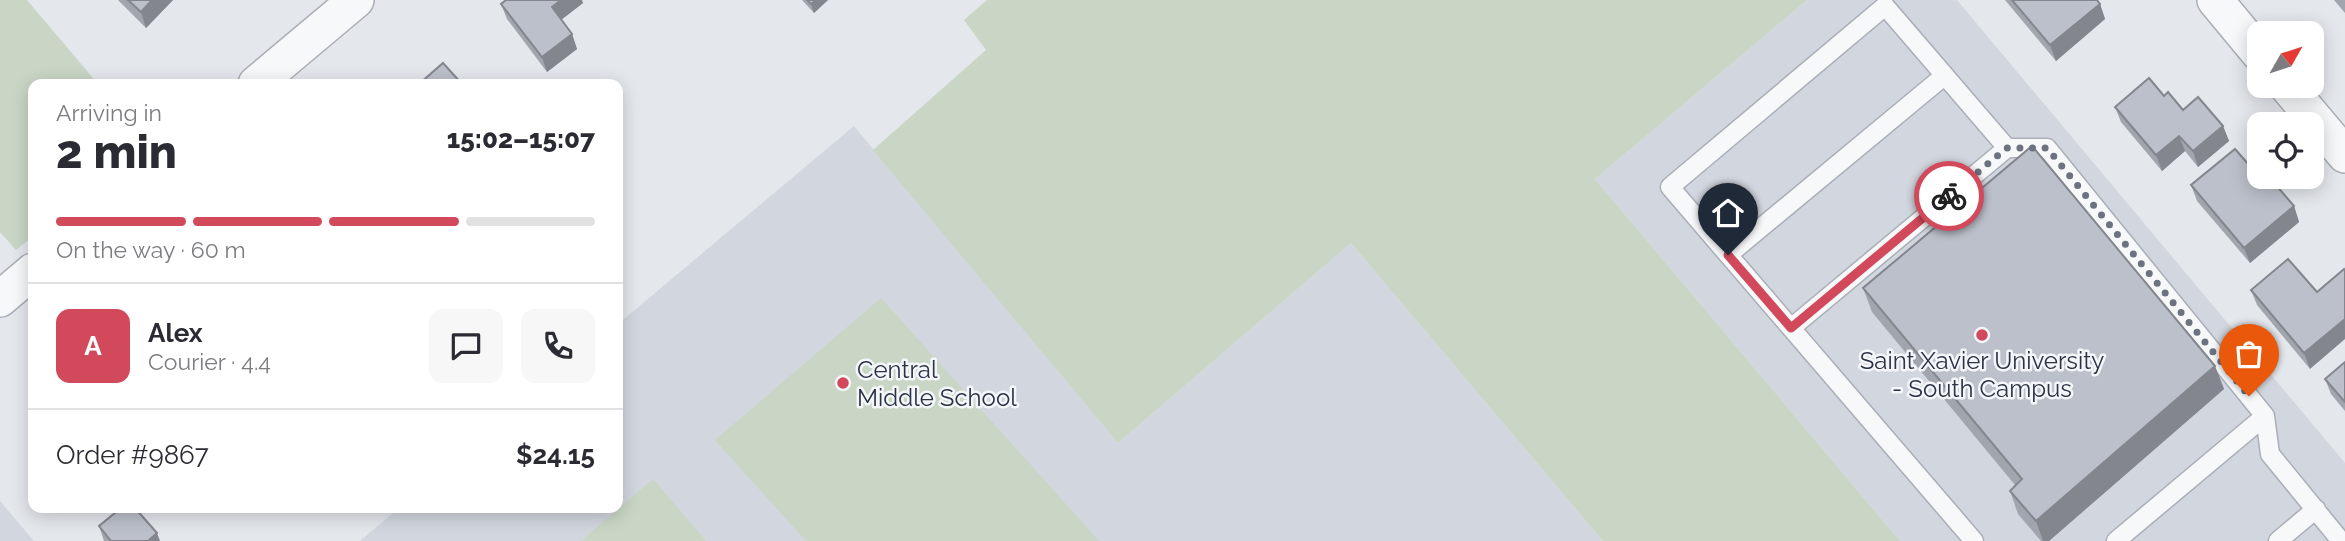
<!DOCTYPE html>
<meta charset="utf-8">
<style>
body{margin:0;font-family:Raleway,sans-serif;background:#f7f7f7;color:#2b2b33;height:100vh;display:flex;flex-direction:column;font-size:26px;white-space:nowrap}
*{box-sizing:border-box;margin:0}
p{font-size:23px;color:#7c7c81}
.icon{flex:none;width:38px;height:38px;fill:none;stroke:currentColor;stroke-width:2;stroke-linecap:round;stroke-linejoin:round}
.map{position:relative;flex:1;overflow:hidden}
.side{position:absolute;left:28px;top:79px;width:595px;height:434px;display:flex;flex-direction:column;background:#fff;border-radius:14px;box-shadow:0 4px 18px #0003}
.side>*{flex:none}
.needle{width:46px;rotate:51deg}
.controls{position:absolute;left:2247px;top:21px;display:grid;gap:14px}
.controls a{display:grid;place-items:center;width:77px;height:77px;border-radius:14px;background:#fff;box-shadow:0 4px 18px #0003;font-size:35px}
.pin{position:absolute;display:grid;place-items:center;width:60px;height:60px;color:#fff;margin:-72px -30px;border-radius:50% 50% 50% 0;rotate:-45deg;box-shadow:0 0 7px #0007}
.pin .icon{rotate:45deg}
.courier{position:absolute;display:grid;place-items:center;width:70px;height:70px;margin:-35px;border:5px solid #d1495b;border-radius:50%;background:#fff;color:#222;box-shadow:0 2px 9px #0007}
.headline em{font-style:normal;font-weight:800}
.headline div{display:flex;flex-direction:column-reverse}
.headline{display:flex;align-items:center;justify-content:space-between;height:119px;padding:0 28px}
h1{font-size:46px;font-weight:800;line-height:52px}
.bar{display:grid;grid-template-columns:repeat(4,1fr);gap:10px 7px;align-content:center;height:84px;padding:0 28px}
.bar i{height:9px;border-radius:5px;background:#e1e1e2}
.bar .current{background:#d1495b}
.bar p{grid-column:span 4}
.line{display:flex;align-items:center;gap:18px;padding:0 28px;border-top:2px solid #e1e1e2}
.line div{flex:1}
.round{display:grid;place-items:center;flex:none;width:74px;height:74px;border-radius:14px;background:#f7f7f7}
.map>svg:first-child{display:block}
</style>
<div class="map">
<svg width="2345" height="541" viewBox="0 0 2345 541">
<rect width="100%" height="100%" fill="#e4e7ec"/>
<!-- built -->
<path fill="#d2d6de" d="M1807 0H1957L2345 463V541H1900L1595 179Z
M854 126 1118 443 1351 243 1603 541H360L399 508H618V324Z
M0 501 34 541H0Z"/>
<!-- green -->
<path fill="#c9d6c5" d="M0 0H27L98 84H33V236L16 250 0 232Z
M987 0H1807L1595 179 1900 541H1603L1351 243 1118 443 873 150 986 50 964 20Z
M881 298 1099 541H806L715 440Z
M653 479 706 541H581Z"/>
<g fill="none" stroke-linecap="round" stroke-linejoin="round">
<defs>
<path id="lane" d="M1728 255 1944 76
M1791 328 1670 187 1885 6 2007 148
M1974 541 1791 328 2007 148H2047L2265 416 2270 454 2341 541
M2116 541 2265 416
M2278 541 2316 509"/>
<path id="street" d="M2215 0 2259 53
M256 84 356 0
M2287 86 2345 155
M0 299 33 271"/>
</defs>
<!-- lane casing -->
<use href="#lane" stroke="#a9aeb7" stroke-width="21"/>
<!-- street casing -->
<use href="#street" stroke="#a9aeb7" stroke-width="38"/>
<!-- lane -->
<use href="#lane" stroke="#f7f8fa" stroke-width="18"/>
<!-- street -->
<use href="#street" stroke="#f7f8fa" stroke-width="35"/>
</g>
<!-- wall -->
<path fill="#a1a5ae" d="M118 0H173L146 28Z
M802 0H828L814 13Z
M2005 0H2097L2100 4 2105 19 2056 61Z
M2334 0H2345V13Z
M583 3 561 20 572 34 577 49 547 72 507 19 501 4Z
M2164 96 2183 110 2223 126 2229 141 2198 167 2185 151 2162 171 2121 122 2115 107Z
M2249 165 2294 206 2299 222 2250 263 2197 201 2191 185Z
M2288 259 2310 369 2257 305 2251 290Z
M1863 288 2215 366 2224 389 2049 541H2041L2018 514 2010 491 2015 485 1872 312Z
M2345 362V411L2331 394 2325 379Z
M99 526 160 541H104Z"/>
<!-- shaded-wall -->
<path fill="#83868d" d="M152 0H173L146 28 141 12Z
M561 0H582L583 3 557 23 552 7Z
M816 0H828L814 13 811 4Z
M2100 4 2105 19 2056 61 2050 45Z
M572 34 577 49 547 72 542 57Z
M2223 126 2229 141 2198 167 2193 151Z
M2179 136 2185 151 2162 171 2156 155Z
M2294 206 2299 222 2250 263 2244 248Z
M2345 319V339L2310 369 2304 353Z
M2215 366 2224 389 2049 541H2043L2036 521Z
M150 508H158L152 513Z
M157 533 160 541H148Z"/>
<!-- building -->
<path fill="#bbc0ca" stroke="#83868d" stroke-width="2" d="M128 0H152L141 12Z
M506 0H561L552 7 572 34 542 57 501 4Z
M807 0H816L811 4Z
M2012 0H2097L2100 4 2050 45Z
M443 63 462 84H419Z
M2149 78 2164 96 2168 92 2183 110 2198 97 2223 126 2193 151 2179 136 2156 155 2115 107Z
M2032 146 2215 366 2036 521 2010 491 2022 479 1863 288Z
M2235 149 2249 165 2254 160 2259 165V177H2269L2294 206 2244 248 2191 185Z
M2288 259 2317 292 2344 269 2345 271V319L2304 353 2251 290Z
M2345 362V402L2325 379Z
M121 508H135L157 533 148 541H111L99 526Z"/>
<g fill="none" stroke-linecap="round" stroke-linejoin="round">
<!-- done -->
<path stroke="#6c737f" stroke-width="7" stroke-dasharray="0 12.6" d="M1949 196 2007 148H2047L2249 396"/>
<!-- route -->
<path stroke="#d1495b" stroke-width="9" d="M1728 255 1791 328 1949 196"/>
</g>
<!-- markers -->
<g fill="#d1495b" stroke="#f4f6f9" stroke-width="2.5">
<circle cx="1982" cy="335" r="7"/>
<circle cx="843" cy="383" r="7"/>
</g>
<g text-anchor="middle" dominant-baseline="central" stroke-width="5" stroke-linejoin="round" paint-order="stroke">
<!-- poi labels -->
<g font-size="24" fill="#2b3445" stroke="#f4f6f9">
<text x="1982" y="360">Saint Xavier University<tspan x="1982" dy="28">- South Campus</tspan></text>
<text x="857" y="369" text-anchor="start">Central<tspan x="857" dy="28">Middle School</tspan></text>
</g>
</g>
</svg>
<div class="controls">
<a><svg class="needle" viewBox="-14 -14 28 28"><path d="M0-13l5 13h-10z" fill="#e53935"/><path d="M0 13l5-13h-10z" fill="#7c7c81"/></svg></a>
<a><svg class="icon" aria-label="locate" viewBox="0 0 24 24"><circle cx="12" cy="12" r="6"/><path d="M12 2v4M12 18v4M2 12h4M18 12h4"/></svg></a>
</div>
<div class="pin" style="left:2249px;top:396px;background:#ea580c"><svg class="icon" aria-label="bag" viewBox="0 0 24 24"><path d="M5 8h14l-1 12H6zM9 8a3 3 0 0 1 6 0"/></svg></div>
<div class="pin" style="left:1728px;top:255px;background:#1f2937"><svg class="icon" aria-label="home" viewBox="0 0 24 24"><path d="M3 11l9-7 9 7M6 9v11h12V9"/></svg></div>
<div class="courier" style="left:1949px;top:196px"><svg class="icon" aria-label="bike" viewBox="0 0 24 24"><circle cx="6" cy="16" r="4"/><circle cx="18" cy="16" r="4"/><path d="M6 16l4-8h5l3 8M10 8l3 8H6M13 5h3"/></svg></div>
<section class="side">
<div class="headline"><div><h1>2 min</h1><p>Arriving in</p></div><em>15:02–15:07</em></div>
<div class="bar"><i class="current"></i><i class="current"></i><i class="current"></i><i></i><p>On the way · 60 m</p></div>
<div class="line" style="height:126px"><b class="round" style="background:#d1495b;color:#fff">A</b><div><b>Alex</b><p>Courier · 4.4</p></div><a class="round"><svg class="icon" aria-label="chat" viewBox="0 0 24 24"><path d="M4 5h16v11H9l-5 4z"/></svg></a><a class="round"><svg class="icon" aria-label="phone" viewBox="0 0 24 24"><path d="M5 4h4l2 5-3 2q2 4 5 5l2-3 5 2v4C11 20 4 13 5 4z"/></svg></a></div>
<div class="line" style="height:91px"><div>Order #9867</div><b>$24.15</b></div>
</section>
</div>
